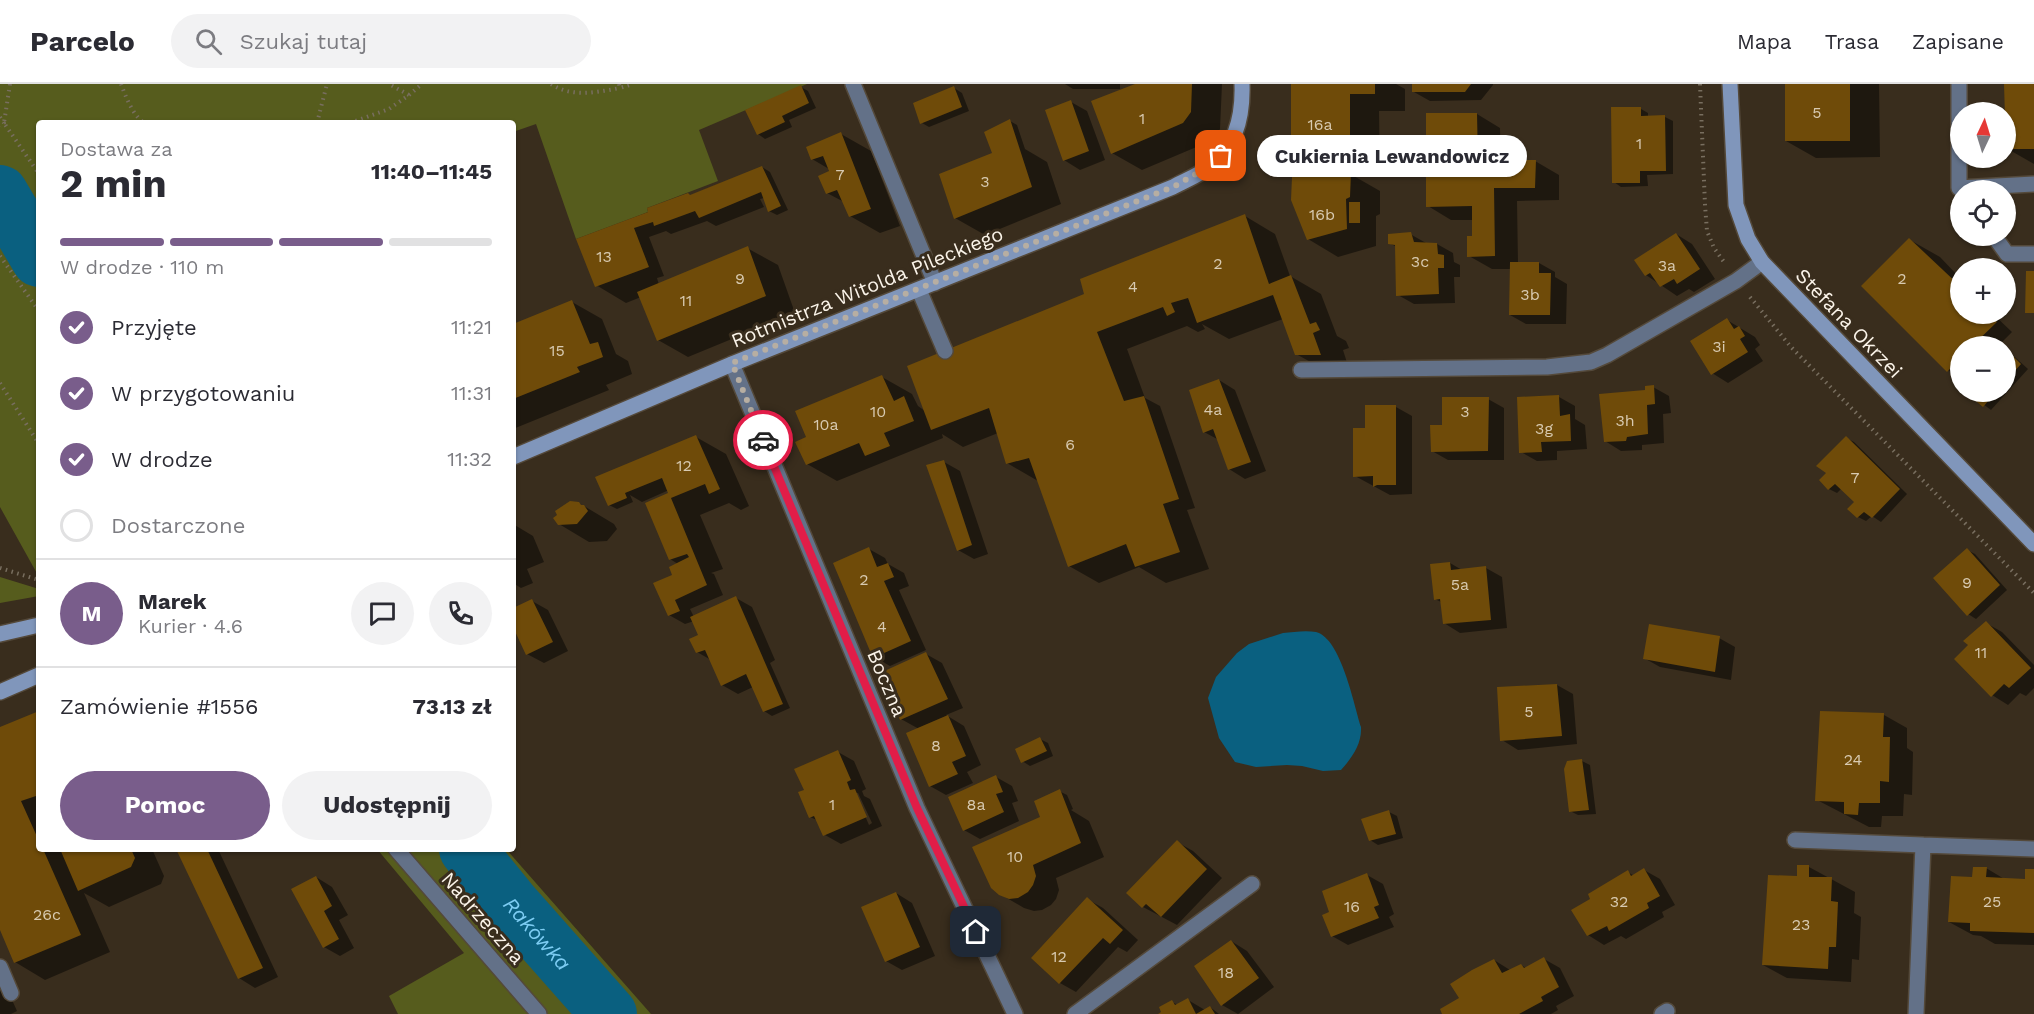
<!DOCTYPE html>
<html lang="pl">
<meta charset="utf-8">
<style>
body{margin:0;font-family:"Work Sans",sans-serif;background:#f2f2f3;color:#2b2b33;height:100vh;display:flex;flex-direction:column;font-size:22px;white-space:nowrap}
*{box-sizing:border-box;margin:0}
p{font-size:20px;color:#7c7c81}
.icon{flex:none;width:33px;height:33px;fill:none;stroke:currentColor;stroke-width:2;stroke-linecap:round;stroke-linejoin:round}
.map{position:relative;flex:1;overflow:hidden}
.sheet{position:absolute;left:36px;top:36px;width:480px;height:732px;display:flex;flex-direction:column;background:#fff;border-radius:6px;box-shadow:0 2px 4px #0004}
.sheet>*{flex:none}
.needle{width:39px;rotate:4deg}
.buttons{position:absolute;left:1950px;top:18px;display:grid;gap:12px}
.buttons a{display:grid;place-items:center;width:66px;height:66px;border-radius:50%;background:#fff;box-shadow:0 2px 4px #0004;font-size:30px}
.pin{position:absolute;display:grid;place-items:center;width:51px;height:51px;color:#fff;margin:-26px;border-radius:12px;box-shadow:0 3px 9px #0006}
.courier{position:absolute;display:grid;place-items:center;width:60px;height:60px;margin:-30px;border:4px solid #e11d48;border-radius:50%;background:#fff;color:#222;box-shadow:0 2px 8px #0007}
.bubble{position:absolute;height:42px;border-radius:21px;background:#fff;box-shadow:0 2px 4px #0004;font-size:20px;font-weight:700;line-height:42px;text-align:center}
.headline em{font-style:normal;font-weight:700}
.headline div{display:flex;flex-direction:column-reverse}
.headline{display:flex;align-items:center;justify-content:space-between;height:102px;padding:0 24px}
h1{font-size:39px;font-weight:700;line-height:45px}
.bar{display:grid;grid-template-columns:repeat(4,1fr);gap:9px 6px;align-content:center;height:72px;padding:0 24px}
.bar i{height:8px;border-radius:4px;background:#e1e1e2}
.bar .selected{background:#795d8b}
.bar p{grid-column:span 4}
.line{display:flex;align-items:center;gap:15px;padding:0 24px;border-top:2px solid #e1e1e2}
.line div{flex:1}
.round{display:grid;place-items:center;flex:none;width:63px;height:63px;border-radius:32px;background:#f2f2f3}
ol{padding:0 24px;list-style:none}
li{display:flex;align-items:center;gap:18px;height:66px}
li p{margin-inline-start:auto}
li .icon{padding:6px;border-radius:50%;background:#795d8b;color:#fff;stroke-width:4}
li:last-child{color:#7c7c81}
li i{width:33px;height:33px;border:3px solid #e1e1e2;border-radius:50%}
.primary-button{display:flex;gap:12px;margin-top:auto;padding:12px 24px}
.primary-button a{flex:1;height:69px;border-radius:36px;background:#795d8b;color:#fff;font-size:24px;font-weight:700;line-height:69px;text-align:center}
.primary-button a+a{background:#f2f2f3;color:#2b2b33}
header{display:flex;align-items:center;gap:36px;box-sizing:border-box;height:84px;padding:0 30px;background:#fff;border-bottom:2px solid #e1e1e2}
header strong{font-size:28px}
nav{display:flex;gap:33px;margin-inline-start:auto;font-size:21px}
.search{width:420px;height:54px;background:#f2f2f3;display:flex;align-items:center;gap:15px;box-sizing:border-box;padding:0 21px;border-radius:33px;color:#7c7c81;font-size:22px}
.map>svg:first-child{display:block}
</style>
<header>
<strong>Parcelo</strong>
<div class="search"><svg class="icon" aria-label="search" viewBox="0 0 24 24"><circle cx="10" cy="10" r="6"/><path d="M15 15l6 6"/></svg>Szukaj tutaj</div>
<nav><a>Mapa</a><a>Trasa</a><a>Zapisane</a></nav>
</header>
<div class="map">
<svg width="2034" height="930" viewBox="0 0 2034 930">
<rect width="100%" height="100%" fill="#392d1d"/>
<!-- green -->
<path fill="#565c1d" d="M0 0H807L699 46 718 97 647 124 648 128 576 155 536 40 513 48V39H39V493L0 423Z
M0 493 39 505V512L0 519Z
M377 765H506L651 930H398L389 912 464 869Z"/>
<!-- water -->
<path fill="#0a6080" d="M1283 549C1293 548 1306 546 1316 548 1341 554 1354 621 1361 643 1362 660 1352 674 1341 686L1323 687 1302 682 1287 681 1256 683 1235 678 1219 654 1208 614 1216 593 1237 569 1249 560Z"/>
<!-- shadow -->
<path fill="#0007" fill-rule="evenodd" d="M1065 0H1120V5H1073Z
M1138 0H1222L1220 45 1213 56 1142 86 1112 69Z
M1292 0H1396L1405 5V27H1379L1380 91H1352L1380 107V130L1376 132V162L1338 173 1308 155 1326 90 1297 73Z
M1414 0H1493V1L1481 16 1430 17 1414 8Z
M1786 0H1879L1880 73 1816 74 1786 57Z
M2005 0H2034V80L2006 64Z
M801 3 808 7 816 24 789 36 792 43 765 55 758 50Z
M954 4 962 9 969 27 929 43 922 39Z
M1071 18 1087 27 1105 76 1080 86 1064 76Z
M1641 25 1648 29V33H1665L1673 37V90L1647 91 1648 102 1621 103 1614 98Z
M1477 30 1500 44 1501 89 1535 77 1559 91V116L1517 117 1518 179H1539L1555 188V193L1567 200 1566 240H1526L1510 231 1511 185H1492L1469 172 1474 153V136H1451L1428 122Z
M1010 37 1017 41 1025 65 1047 78 1061 120 985 151 955 134 996 69Z
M841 50 871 67 900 142 880 149 850 132 844 118 827 109 829 85 812 75Z
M762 83 770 88 788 126 777 131 769 127 764 114 760 115 764 123 716 142 707 137 671 150 666 147 649 153 664 192 657 194 659 201 747 164 778 181 795 229 688 273 658 256 641 213 626 219 596 201 578 156Z
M1245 132 1275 150 1290 192 1321 210 1337 252 1346 257 1349 264 1343 266 1350 288 1327 287 1296 270 1283 235 1229 255 1202 240 1205 245 1198 248 1187 242 1127 265 1145 314 1160 322 1195 424 1187 426 1209 485 1166 499 1139 483 1099 499 1069 482 1038 397 1007 379 998 349 963 363 942 350 943 354 837 397 807 380 808 353 882 293 912 310 918 322 925 327 1085 211Z
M1410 150 1426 159 1437 160 1453 169 1454 178 1460 181V193H1454L1455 219 1414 220 1398 211 1397 163 1389 159Z
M1676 150 1692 160 1715 195 1694 208 1689 205 1677 212 1646 191Z
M1910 156 1940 173 1960 194V230H1993L2012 248 1999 261 2002 262H1960V294L1948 286Z
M572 218 602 235 616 270 628 277 632 290 606 301 609 306 513 345V242Z
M1727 236 1755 253 1760 261 1755 265 1763 277 1728 299 1712 289Z
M2006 265 2028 285 1991 326 1967 308H2006Z
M1219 296 1235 306 1266 387 1245 395 1229 385 1219 356 1204 348Z
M1653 303 1669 312 1671 329 1663 330 1664 359 1642 361V366L1621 367 1605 357 1646 307Z
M1559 313 1575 322V335L1585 341 1587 365 1557 367V376L1537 377 1521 368Z
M1488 315 1504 324V376H1448L1432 367 1443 342Z
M1396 323 1412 332V410L1390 411 1355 392 1366 345Z
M696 353 726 370 749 422 741 426 729 419 700 431 723 485 711 489 714 490 723 511 690 525 694 533 736 514 752 523 775 576 770 579 790 624 772 632 764 627 753 603 738 610 722 601 711 576 697 568 700 552 694 537 685 540 669 531 674 492 678 480 670 475 669 406 642 418 630 411 633 418 617 425 609 421Z
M1846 354 1854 358 1907 410 1881 438 1872 432 1866 437 1858 433 1856 418 1842 404 1837 409 1829 405 1828 389Z
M944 378 960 387 988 470 974 475 958 466Z
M584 422 614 440 617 445 607 457 589 458 559 440Z
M513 440 533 452 544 478 527 485 533 499 521 504 513 499Z
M869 465 885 474 888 480 904 489 909 502 899 506 926 566 890 582 874 573Z
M1967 466 1975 470 2007 506 1976 535 1968 530Z
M1450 479 1462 486 1486 484 1502 493 1507 544 1460 549 1444 539 1441 518 1435 515Z
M532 517 548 526 568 567 544 579 527 570 513 540V526Z
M1986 539 2002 548 2034 581V604L2026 612 2020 609 2008 621 1992 611 1970 561Z
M1719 554 1735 563 1731 596 1660 583 1644 574Z
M926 570 942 579 963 624 946 631 964 642 981 681 967 688 973 699 946 711 930 702 919 645 901 635Z
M1557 601 1573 610 1577 660 1518 666 1502 656Z
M39 628V765H152L164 792 161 800 109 823 84 809 110 868 45 896 15 878 0 842V645Z
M1884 631 1907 644V664L1913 668 1912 711 1904 710 1903 732H1882L1881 743H1869L1817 716Z
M1040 655 1048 659 1053 672 1030 682 1022 677Z
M838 668 854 677 866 705 862 707 864 712 870 715 882 742 841 760 825 751 819 737 810 733 806 707ZM855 709H858L872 739 869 741Z
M1582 677 1590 681 1596 730 1578 731 1570 727Z
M996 693 1012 702 1018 717 1012 719 1019 737 980 755 964 746Z
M1059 707 1067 711 1073 725 1071 726 1089 737 1104 773 1056 794 1059 806 1056 815 1051 821 1042 826 1034 827 1024 824 1000 810 1042 733Z
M1389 728 1397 732 1403 754 1378 761 1370 756Z
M1177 758 1193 767 1222 794 1177 841 1143 823Z
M177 765H218L278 893 255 904 239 894Z
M1809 783 1855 808 1854 829 1861 833 1859 876 1852 875 1851 898 1787 894 1763 881 1798 794Z
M1986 784 2006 796 2026 797 2034 787V861L1995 860 1981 852 1973 851 1949 838 1974 794Z
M1644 786 1660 795 1675 821 1662 828 1664 833 1626 855 1621 852 1604 861 1588 851 1592 815 1628 788 1634 792Z
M1367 791 1383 800 1394 830 1389 833 1394 843 1348 861 1332 852 1331 828Z
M316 793 332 803 348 831 339 836 354 864 340 872 324 863Z
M896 809 912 819 935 872 902 886 886 877Z
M1087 815 1103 824 1138 856 1127 868 1118 863 1076 908 1060 899Z
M1231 857 1247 867 1274 903 1238 930 1222 921Z
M1544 875 1560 884 1574 912 1556 922 1558 926 1551 930H1444L1461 915 1494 876 1510 886 1521 881 1526 884Z
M0 889 17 927 11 930H0Z
M1188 916 1205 926 1210 923 1219 930H1161L1172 918 1178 921Z"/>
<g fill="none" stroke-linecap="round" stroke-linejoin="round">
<!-- river -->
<g stroke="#0a6080" stroke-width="56">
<path d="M0 109 39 175"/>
<path id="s1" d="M467 765 510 818 609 930"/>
</g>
</g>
<!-- building -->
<path fill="#6f4b09" d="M1135 0H1192L1191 28 1183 39 1111 70 1091 17Z
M1291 0H1375V10H1350V74H1296L1291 70Z
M1412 0H1471L1465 8H1412Z
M1785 0H1850V57H1785Z
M2004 0H2034V65H2006Z
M801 1 809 19 782 32 785 38 757 51 745 26Z
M954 2 962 23 920 40 913 19Z
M1071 16 1089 67 1063 77 1045 26Z
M1611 23H1641V32L1665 31 1666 87H1640V99H1612Z
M1426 29H1477L1478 78 1488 87H1502L1509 82 1510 76H1536L1535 104H1494L1495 172 1467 173V152H1472V122L1426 123Z
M1010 35 1032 103 954 135 939 90 992 69 984 48Z
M841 48 871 125 849 133 837 106 826 110 818 92 829 87 823 72 811 76 806 63Z
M762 82 781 122 768 128 761 108 699 134 695 127 654 142 653 138 634 144 649 183 595 203 576 155 648 128 647 124 688 109 690 111Z
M1351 88 1350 113 1346 115 1347 145 1307 156 1291 116 1292 93 1297 89Z
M1349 118H1360V139H1349Z
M1245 130 1269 200 1291 191 1310 240 1316 238 1320 246 1313 249 1321 271H1295L1273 211 1197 239 1188 214 1171 219 1175 228 1167 232 1163 223 1097 248 1124 317 1144 312 1179 415 1163 420 1180 468 1135 483 1126 460 1068 483 1029 374 1006 380 989 324 931 346 907 282 1084 210 1080 195Z
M1411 148 1414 158 1437 159 1438 170 1444 171V184H1438L1439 210 1396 212 1395 161 1388 160V150Z
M1676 149 1700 185 1677 200 1674 195 1660 203 1650 189 1645 192 1634 176Z
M1909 154 1960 202V230H1988L1997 238 1972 262H1960V274L1947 288 1861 202Z
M748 162 766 212 657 257 637 208Z
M1510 178H1539V189H1551L1550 231H1509Z
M2026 187H2034V229H2025Z
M572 216 590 260 598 258 603 273 577 283 580 288 513 315V240Z
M1727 234 1734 245 1739 242 1745 252 1740 255 1748 268 1711 291 1690 257Z
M2006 265 2021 280 2006 297Z
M882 291 894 317 904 312 914 337 884 349 890 362 865 372 859 359 806 381 795 358 806 353 795 327Z
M1219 295 1251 378 1228 386 1213 345 1203 349 1189 306Z
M1654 301 1655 320 1647 321 1648 350 1627 353 1626 357 1604 358 1599 310 1645 306V302Z
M1965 308H1996L1983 323Z
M1559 311 1560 332 1570 330 1571 357 1541 358 1542 368 1519 369 1517 313Z
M1442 313H1489L1488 367 1431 368 1430 341H1442Z
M1365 321H1396V401H1377L1373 403V392L1353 393V344H1365Z
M696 351 720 405 709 410 705 400 671 414 707 501 675 516 680 527 668 532 653 499 672 491 669 483 689 473 687 470 669 476 645 419 668 409 662 394 625 409 627 414 608 422 595 393Z
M1846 352 1900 405 1872 434 1864 428 1857 434 1847 425 1854 418 1835 400 1828 406 1819 396 1826 389 1816 382Z
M944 376 972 461 957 467 926 381Z
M570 417 579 418 581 421H584L588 427 577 440 558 441 553 434 557 431 555 427Z
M869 463 877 483 888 479 894 493 884 497 911 557 873 574 833 479Z
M1967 464 2000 501 1967 532 1933 494Z
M1450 478 1451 486 1486 482 1491 536 1443 540 1440 515 1434 516 1430 480Z
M736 512 783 620 763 628 746 590 721 602 705 566 696 569 689 555 698 551 690 533Z
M532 515 553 558 526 571 513 543V524Z
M1986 537 2031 584 2009 604 2004 600 1991 613 1954 575 1968 561 1963 557Z
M1649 540 1720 552 1715 588 1643 575Z
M926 568 948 615 900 636 880 589Z
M1557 600 1562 652 1500 657 1497 603Z
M39 627V718L36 712 21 717 39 757V765H43L81 851 14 879 0 846V643Z
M1820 627 1884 629 1883 653H1890L1889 698 1880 697V719H1859L1858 731 1844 730V718L1815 717Z
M948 631 966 672 952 678 958 690 929 703 906 649Z
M1040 653 1047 667 1021 679 1015 665Z
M838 666 851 696 847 698 850 706 855 705 867 733 823 752 814 732 809 734 798 708 804 706 794 685Z
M1582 675 1589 726 1569 728 1564 685 1567 677Z
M996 691 1003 708 996 710 1004 728 963 747 948 713Z
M1060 705 1081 759 1033 781 1036 792 1033 801 1028 808 1018 814 1009 815 999 811 991 804 972 763 1040 733 1034 717Z
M1389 726 1396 750 1369 757 1361 735Z
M1177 756 1207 785 1161 833 1146 820 1142 824 1126 809Z
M60 765H131L135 774 131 783 78 807Z
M176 765H207L263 884 238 895Z
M1797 781H1809V793H1832L1831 817 1838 818 1836 863H1829L1828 885 1762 881 1768 791 1797 792Z
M1973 783H1987L1986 793 2025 795V785H2034V849L1970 847V839L1948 838 1951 792 1972 793Z
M1644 784 1660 812 1647 819 1649 824 1609 847 1607 842 1587 852 1571 826 1590 815 1588 810 1628 786 1631 792Z
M1367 789 1379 821 1374 823 1379 834 1331 853 1322 831 1329 828 1322 807Z
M316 792 332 822 324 827 339 855 323 864 291 805Z
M896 808 920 863 885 878 861 823Z
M1087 813 1123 846 1110 860 1103 854 1059 900 1031 874Z
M1231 856 1259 894 1221 922 1194 882Z
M1544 873 1559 903 1541 913 1543 917 1519 930H1442L1440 925 1459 914 1450 900 1472 886 1494 875 1502 889 1521 880 1524 884Z
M1188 914 1196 930 1210 922 1215 930H1158L1161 928 1159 923 1172 916 1175 921Z"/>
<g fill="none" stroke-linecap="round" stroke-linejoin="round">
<defs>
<path id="lane" d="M853 0 935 199
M1959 0V104L2034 100
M1994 152 2007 170H2034
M919 206 945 267
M0 883 11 909"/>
<path id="street" d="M732 280 917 724 1015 930
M1301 286 1547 283 1591 278 1607 271 1736 197 1762 178
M1795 756 1923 761
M396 765 539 930
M1075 930 1252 800
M1662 930 1667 927
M1916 930 1923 761 2034 765"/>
<path id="secondary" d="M1730 0 1736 121 1748 155 1762 178 2034 460
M513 373 732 280 1173 103C1186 96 1202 90 1213 80 1237 60 1243 30 1242 0
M0 550 39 541
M0 608 39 591"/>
</defs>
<!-- lane casing -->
<use href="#lane" stroke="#54493a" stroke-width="18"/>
<!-- street casing -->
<use href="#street" stroke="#54493a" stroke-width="18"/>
<!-- secondary casing -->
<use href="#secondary" stroke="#54493a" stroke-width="18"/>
<!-- path -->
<path stroke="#786e5f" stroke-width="4" stroke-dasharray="1.5 4.5" stroke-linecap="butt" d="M10 0 4 39 39 90
M121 0C126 13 132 30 144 39
M551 0C572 14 597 8 620 4
M619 0 620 4 633 0
M1700 0 1705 121 1707 147 1714 164 1724 178
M409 11 422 0
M0 33 4 39 0 42
M317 39 327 0
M350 39 389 25 409 11 389 0
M0 172 39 227
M1750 213 1791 263 2034 509
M0 299 39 360
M0 484 39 496"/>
<!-- lane -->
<use href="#lane" stroke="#637188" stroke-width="15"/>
<!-- street -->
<use href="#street" stroke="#637188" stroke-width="15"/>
<!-- secondary -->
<use href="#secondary" stroke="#8096bb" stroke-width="15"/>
</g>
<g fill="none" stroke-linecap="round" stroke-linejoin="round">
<!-- done -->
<path stroke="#b7aea2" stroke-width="6" stroke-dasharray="0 10.8" d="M763 356 732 279 1173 103 1212 81 1221 72"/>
<!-- route -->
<path stroke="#e11d48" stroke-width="8" d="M763 356 917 724 976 848"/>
</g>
<g text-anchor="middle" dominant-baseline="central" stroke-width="6" stroke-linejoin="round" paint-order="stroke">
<!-- number labels -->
<g font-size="16" fill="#d8cab1">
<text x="1817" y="28">5</text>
<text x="1142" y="34">1</text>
<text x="1320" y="40">16a</text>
<text x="1639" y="59">1</text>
<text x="840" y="90">7</text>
<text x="985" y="97">3</text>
<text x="1322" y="130">16b</text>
<text x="604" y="172">13</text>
<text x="1420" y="177">3c</text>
<text x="1218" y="179">2</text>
<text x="1667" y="181">3a</text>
<text x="740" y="194">9</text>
<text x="1902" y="194">2</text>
<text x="1133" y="202">4</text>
<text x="1530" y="210">3b</text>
<text x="686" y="216">11</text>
<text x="1719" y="262">3i</text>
<text x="557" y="266">15</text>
<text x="1213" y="325">4a</text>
<text x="878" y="327">10</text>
<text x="1465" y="327">3</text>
<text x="1625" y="336">3h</text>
<text x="826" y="340">10a</text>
<text x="1544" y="344">3g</text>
<text x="1070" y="360">6</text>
<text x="684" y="381">12</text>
<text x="1855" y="393">7</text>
<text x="864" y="495">2</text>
<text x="1967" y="498">9</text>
<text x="1460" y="500">5a</text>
<text x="882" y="542">4</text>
<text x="1981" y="568">11</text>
<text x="1529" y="627">5</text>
<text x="936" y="661">8</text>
<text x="1853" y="675">24</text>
<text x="832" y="720">1</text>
<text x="976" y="720">8a</text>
<text x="1015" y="772">10</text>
<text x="1619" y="817">32</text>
<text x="1992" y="817">25</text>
<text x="1352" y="822">16</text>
<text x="47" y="830">26c</text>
<text x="1801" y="840">23</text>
<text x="1059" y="872">12</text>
<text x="1226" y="888">18</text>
</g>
<!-- street labels -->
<g font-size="20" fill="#fbf4e9" stroke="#392d1d">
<text transform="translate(867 203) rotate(-22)">Rotmistrza Witolda Pileckiego</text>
<text transform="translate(1849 239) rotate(46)">Stefana Okrzei</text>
<text transform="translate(887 599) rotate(67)">Boczna</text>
<text transform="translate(483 834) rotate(49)">Nadrzeczna</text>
</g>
<!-- water labels -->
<g font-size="21" font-style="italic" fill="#7dcdf3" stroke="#392d1d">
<text stroke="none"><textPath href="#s1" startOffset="110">Rakówka</textPath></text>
</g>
</g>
</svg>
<div class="buttons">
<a><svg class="needle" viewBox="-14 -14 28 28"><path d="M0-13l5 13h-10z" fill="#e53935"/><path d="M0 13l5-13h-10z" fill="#7c7c81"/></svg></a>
<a><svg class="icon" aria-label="locate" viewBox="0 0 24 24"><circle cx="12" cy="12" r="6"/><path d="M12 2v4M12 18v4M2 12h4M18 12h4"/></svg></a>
<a>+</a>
<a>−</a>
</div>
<div class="pin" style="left:1221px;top:72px;background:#ea580c"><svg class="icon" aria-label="bag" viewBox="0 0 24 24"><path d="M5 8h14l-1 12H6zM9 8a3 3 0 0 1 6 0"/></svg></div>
<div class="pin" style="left:976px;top:848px;background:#1f2937"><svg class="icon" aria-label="home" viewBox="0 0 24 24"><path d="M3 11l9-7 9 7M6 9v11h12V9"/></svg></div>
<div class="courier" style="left:763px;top:356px"><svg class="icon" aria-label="car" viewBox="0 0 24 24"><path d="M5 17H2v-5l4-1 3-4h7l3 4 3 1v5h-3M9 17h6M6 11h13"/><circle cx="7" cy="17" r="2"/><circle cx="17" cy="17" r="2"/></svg></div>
<div class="bubble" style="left:1257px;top:51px;width:270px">Cukiernia Lewandowicz</div>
<section class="sheet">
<div class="headline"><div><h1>2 min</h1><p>Dostawa za</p></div><em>11:40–11:45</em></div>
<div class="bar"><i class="selected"></i><i class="selected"></i><i class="selected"></i><i></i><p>W drodze · 110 m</p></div>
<ol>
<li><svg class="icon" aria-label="check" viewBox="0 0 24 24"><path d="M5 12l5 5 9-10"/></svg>Przyjęte<p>11:21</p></li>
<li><svg class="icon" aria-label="check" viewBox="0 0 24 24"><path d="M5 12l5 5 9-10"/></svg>W przygotowaniu<p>11:31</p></li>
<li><svg class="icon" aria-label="check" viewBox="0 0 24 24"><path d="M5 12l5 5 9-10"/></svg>W drodze<p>11:32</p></li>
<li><i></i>Dostarczone</li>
</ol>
<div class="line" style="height:108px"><b class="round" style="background:#795d8b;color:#fff">M</b><div><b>Marek</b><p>Kurier · 4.6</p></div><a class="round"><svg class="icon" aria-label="chat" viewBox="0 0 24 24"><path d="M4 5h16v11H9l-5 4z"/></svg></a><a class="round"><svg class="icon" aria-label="phone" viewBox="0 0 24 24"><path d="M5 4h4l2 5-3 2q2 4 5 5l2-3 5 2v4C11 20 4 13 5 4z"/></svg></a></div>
<div class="line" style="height:78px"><div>Zamówienie #1556</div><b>73.13 zł</b></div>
<div class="primary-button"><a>Pomoc</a><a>Udostępnij</a></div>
</section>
</div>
